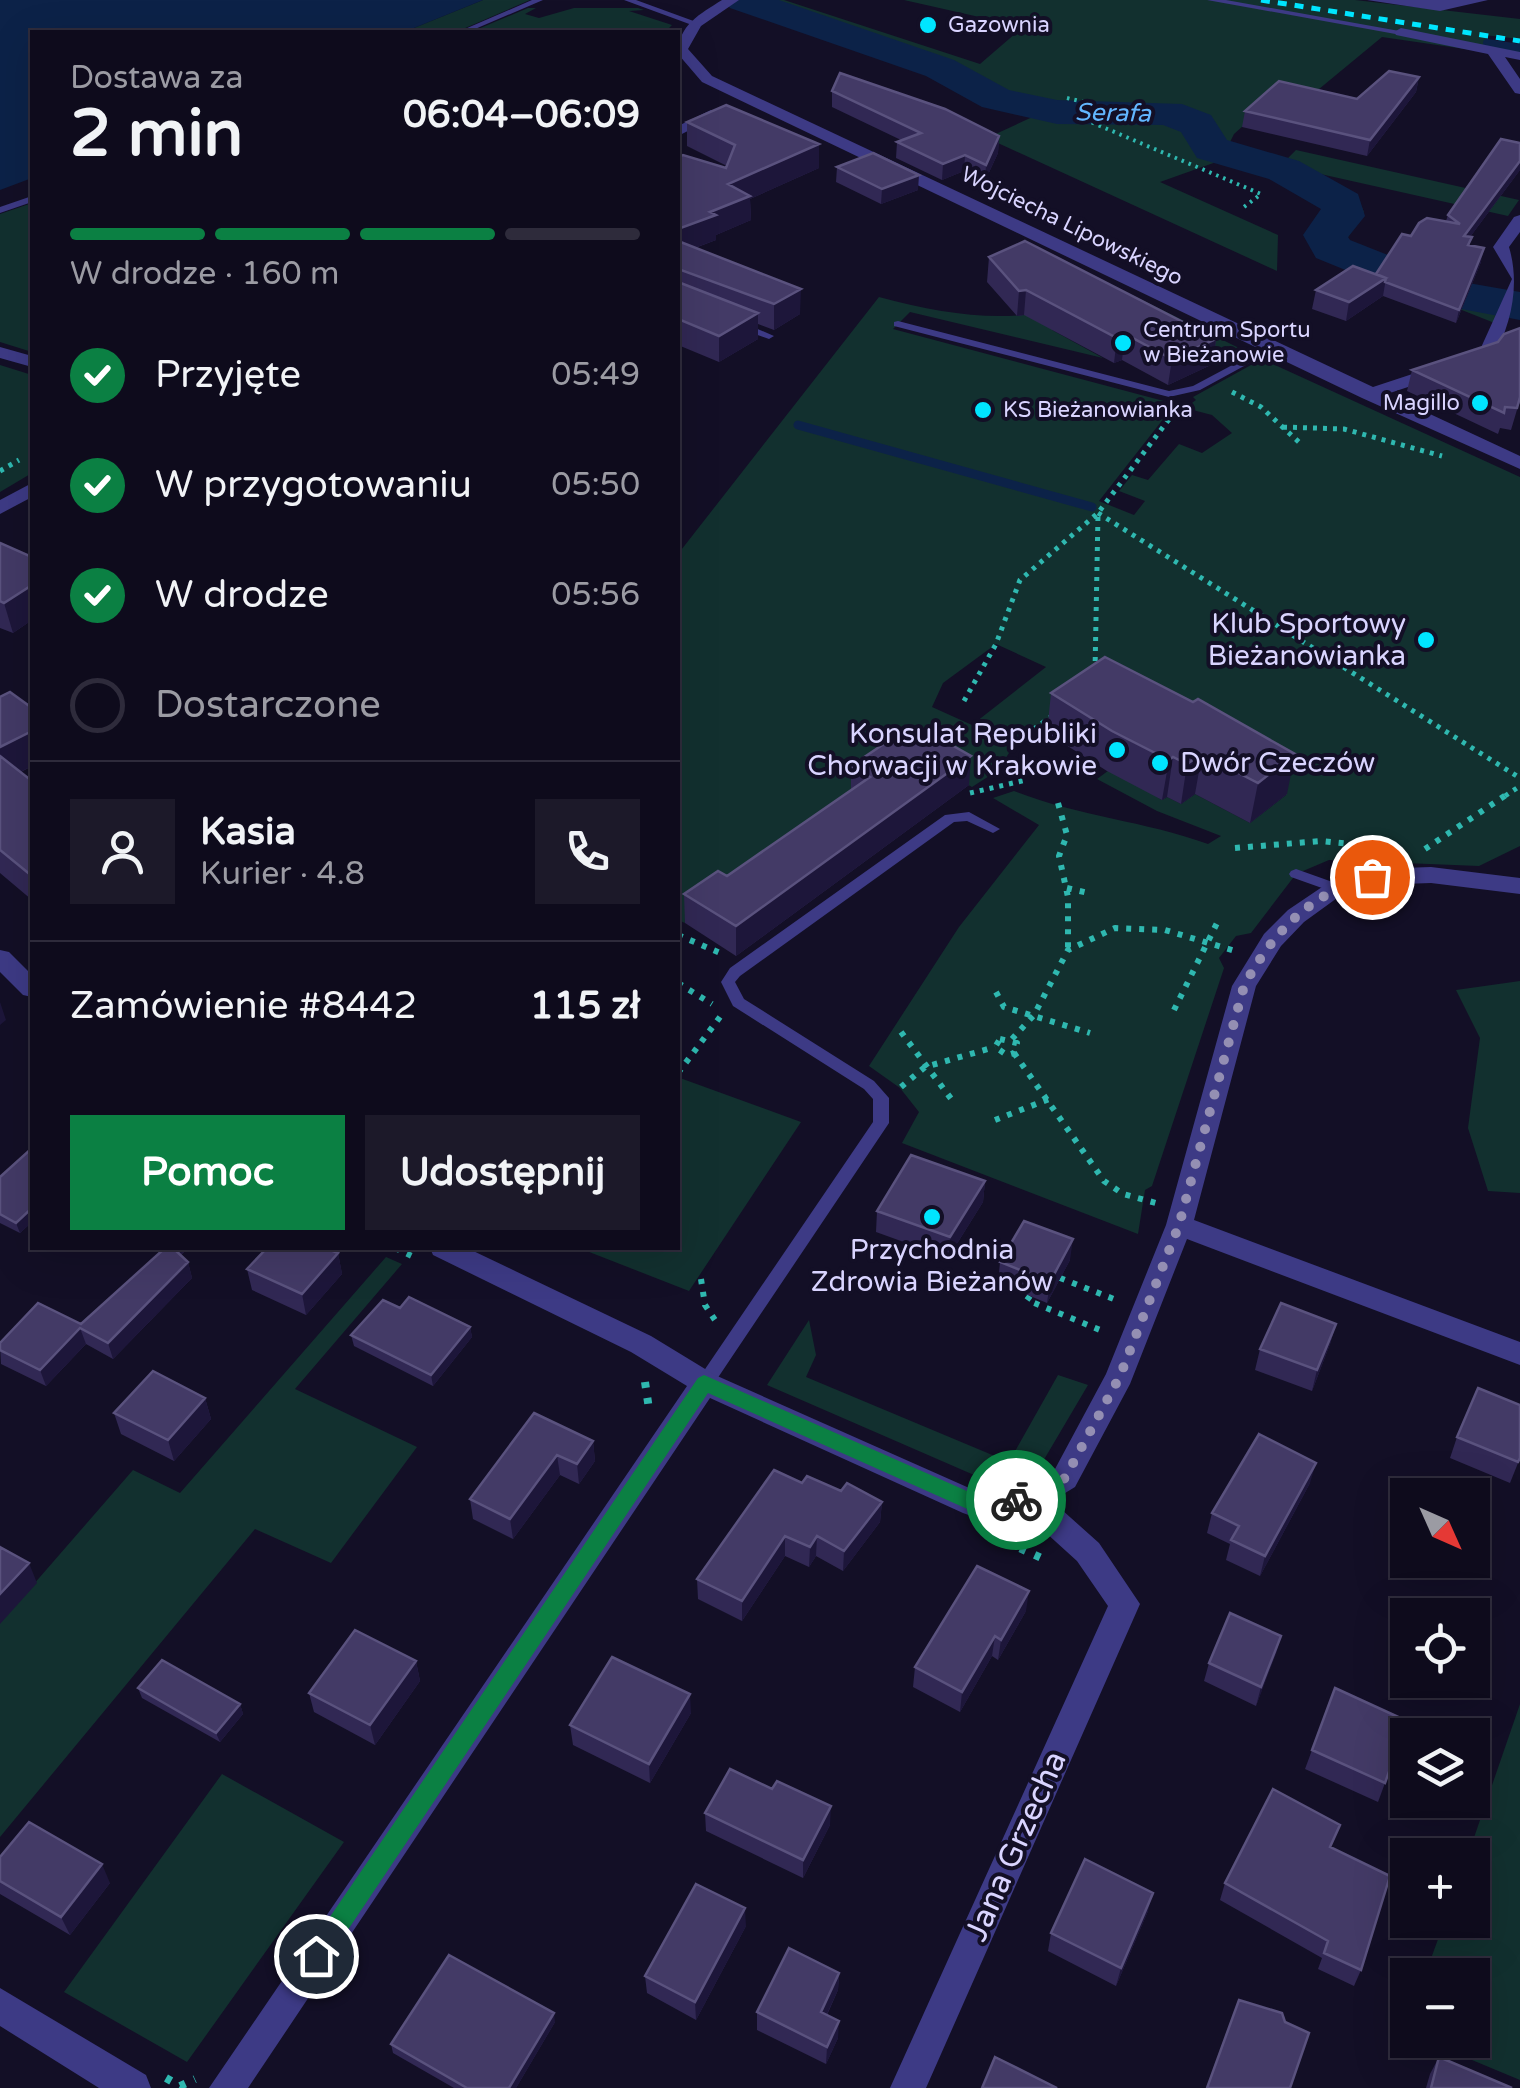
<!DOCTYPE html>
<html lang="pl">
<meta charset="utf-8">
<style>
body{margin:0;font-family:"Varela Round",sans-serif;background:#1c1929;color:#f1f3f6;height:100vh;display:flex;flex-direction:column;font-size:38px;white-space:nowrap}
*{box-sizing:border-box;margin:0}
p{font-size:32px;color:#9b9ba3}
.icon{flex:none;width:55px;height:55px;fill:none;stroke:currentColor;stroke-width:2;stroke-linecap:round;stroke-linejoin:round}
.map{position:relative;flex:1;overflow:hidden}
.details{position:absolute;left:30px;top:30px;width:650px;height:1220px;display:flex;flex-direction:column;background:#0e0b1c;border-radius:0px;box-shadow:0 10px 40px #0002,0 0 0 2px #2e2b3b}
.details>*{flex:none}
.needle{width:65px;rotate:135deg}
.buttons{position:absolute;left:1390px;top:1478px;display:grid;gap:20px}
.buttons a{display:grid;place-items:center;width:100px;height:100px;border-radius:0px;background:#0e0b1c;box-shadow:0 10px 40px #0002,0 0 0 2px #2e2b3b;font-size:50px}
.pin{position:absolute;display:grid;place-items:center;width:85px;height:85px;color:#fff;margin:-42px;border:5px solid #fff;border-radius:50%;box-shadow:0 2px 10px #0007}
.courier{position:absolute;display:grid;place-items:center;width:100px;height:100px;margin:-50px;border:8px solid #0b8043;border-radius:50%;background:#fff;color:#222;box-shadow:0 2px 12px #0007}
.summary em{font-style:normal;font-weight:800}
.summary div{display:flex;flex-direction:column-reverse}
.summary{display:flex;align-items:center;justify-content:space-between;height:170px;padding:0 40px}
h1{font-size:65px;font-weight:800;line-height:75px}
.bar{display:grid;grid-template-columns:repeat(4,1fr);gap:15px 10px;align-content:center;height:120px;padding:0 40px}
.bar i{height:12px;border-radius:8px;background:#2e2b3b}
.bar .on{background:#0b8043}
.bar p{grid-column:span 4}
.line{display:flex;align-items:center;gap:25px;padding:0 40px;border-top:2px solid #2e2b3b}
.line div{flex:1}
.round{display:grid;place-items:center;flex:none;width:105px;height:105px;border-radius:0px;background:#1c1929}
ol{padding:0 40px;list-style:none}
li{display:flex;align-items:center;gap:30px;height:110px}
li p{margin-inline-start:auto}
li .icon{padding:10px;border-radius:50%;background:#0b8043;color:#fff;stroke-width:4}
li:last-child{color:#9b9ba3}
li i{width:55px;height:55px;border:5px solid #2e2b3b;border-radius:50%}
.cta{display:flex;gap:20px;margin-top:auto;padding:20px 40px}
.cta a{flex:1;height:115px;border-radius:0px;background:#0b8043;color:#fff;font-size:40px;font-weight:800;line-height:115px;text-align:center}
.cta a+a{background:#1c1929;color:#f1f3f6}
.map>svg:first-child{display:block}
</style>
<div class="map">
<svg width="1520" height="2088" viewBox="0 0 1520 2088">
<rect width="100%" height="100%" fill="#130f26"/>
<!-- green -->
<path fill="#12302f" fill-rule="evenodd" d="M483 0H530L456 32H404Z
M748 0H784L980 64 1023 27 904 0H1355L1520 19V39L1484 35 1487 40 1520 45V57L1382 37 1313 94 1285 88 1234 134 1228 146 1284 162 1296 150 1519 200 1508 216 1316 173C1337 184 1356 188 1364 212L1345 242 1352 249 1444 284 1503 295 1497 324 1326 256 1314 247 1309 235 1337 211 1321 194 1219 161 1160 182 1278 235 1277 271 987 138 1039 114 994 104 931 71 737 8Z
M528 8H536L525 14 539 18 574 8H638L644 10 629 11 672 25 665 32H471Z
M32 203V352L0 342V214Z
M1122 290 1247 352 1216 366 1104 308 1052 330 1103 358 910 312 893 329 1175 404 1099 501 1134 515 1145 501 1119 491 1132 475 1148 480 1179 444 1202 453 1232 433 1212 415 1185 408 1196 400 1193 397 1262 359 1520 477V846L1479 866 1329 860 1296 874 1251 933 1236 936 1219 958 1224 968 1152 1186 1145 1190 1138 1234 902 1143 919 1112 900 1088 869 1066 959 927 1039 825 993 798 1014 791C1077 816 1144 821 1208 844L1221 836 1157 811 1097 779 1112 768 1162 800 1167 797 1181 804 1195 794 1250 823 1286 795 1047 733 1017 741 997 771 972 787 931 764 685 923 678 920V554L879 297C969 321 1034 326 1122 290ZM996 644 1046 667 972 725 932 707 943 683Z
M0 365 32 375V473L0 492Z
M1520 981V1193L1488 1191 1468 1128 1480 1038 1456 990Z
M680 1078 801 1122 689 1291 579 1248H678Z
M386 1257 402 1264 295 1389 417 1447 331 1563 255 1529 0 1837V1623L133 1470 180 1493Z
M809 1320 816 1355 806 1377 1009 1462 1058 1375 1088 1385 1042 1463 997 1485 767 1385Z
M1520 1704V2080L1424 2040H1472V1975H1425L1445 1920H1472V1855H1468Z
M222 1774 344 1842 187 2062 64 1992Z"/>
<!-- water -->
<path fill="#0c2248" d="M0 0H483L404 32H32V178L0 190Z"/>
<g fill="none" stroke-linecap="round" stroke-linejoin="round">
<!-- stream-far1 -->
<path stroke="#0c2248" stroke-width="8" d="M1487 43 1520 48"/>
<!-- stream -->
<path stroke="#0c2248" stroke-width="9" d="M798 425 1092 507"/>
<!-- river -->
<path fill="#0c2248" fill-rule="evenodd" d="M725 0H779L954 60 1009 90 1057 100 1182 104 1211 115 1227 140 1299 161 1358 194 1365 216 1348 237 1350 240 1451 280 1520 292V320L1424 302 1316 258 1303 235 1321 209 1269 179 1197 158 1181 132 1163 125 1057 124 982 107 926 76 730 8Z"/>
<!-- path-far3 -->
<path stroke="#2fb8b0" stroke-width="4" stroke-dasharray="2.5 5" stroke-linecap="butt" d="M1067 98 1088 103 1086 120 1261 194 1244 207"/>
<!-- path-far2 -->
<path stroke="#2fb8b0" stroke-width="5" stroke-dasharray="4 6" stroke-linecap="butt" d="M1232 392 1261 407 1302 445
M1283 427 1344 429 1442 456
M0 471 19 460
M1098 513 1520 778
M1095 671 1098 514
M964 701 996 644 1020 580 1098 513 1173 414
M1017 741 1055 714
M970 793 1026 780
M1505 796 1520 786"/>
<!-- path-far1 -->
<path stroke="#2fb8b0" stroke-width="6" stroke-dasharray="5 8" stroke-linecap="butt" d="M1058 803 1067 835 1059 856 1068 897V950
M1235 848 1321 841 1379 847
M1425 849 1509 793
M1067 888 1088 893
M678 935 720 953
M678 983 712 1004
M996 992 1004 1007 1090 1033
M1174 1010 1220 917
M901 1032 955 1104
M1000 1039 1017 1043 1014 1053 1007 1055 995 1047Z
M1012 1039 1034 1015 1068 950 1115 928 1165 930 1235 951
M1014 1053 1104 1181 1123 1194 1156 1203
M678 1073 720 1017
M901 1087 925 1067 995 1047
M995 1120 1049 1099
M395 1248 416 1258
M1060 1278 1119 1301
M701 1279 705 1305 717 1323
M1030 1296 1027 1300 1105 1332"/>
<!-- path -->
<path stroke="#2fb8b0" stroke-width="8" stroke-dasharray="6 10" stroke-linecap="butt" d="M645 1382 649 1409
M991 1535 1048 1561
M166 2078 180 2086 195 2079"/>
<!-- service -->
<path fill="#3d3a85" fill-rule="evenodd" d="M532 0H543L468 32H458Z
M624 0H636L699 23 692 25Z
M1207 0H1226L1405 32 1401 35Z
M32 196V202L0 213V207Z
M898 321 1169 391 1193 386 1268 346 1277 348 1200 390 1169 397 894 326V322Z
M738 324H746L774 336 769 339 738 328Z
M969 812 1000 829 993 833 967 821 954 822 740 976 735 982 744 999 874 1081 889 1098V1123L711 1388 705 1390 699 1388 696 1383 699 1378 873 1122V1099L864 1089 733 1006 721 982 730 968 945 815Z
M1296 869 1341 885 1343 888 1336 893 1291 877 1289 874 1291 871Z"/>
<!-- minor -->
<path fill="#3d3a85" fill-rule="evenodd" d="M722 0H739L701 26 688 49 712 76 1373 387 1479 352 1512 279 1493 247 1514 217 1520 215V232L1509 247C1520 284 1512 324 1492 359L1387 394 1520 456V469L1362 398 702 82 678 54C678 25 700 14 722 0Z
M1367 0H1488L1440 11Z
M1401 28 1520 52V60L1505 57 1520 79V94L1515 93 1488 54 1396 35 1394 32Z
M711 110 723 113 678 136V126Z
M0 347 32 356V367L0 358Z
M32 483V497L0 514V500Z
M1431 867 1520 878V894L1431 883 1374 885 1344 893 1304 922 1281 946 1256 986 1194 1220 1520 1342V1365L1187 1239 1130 1384 1075 1487 1052 1501 1099 1543 1140 1604 926 2088H890L1108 1606 1077 1561 1023 1512 974 1517 963 1513 710 1398 248 2088H209L687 1386 631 1352 433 1255 430 1248H467L651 1336 715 1375 976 1491 1024 1487 1055 1469 1106 1374 1166 1225 1232 986 1264 934 1288 910 1328 883 1373 869Z
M0 950 9 952 32 975V997L23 995 0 972Z
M0 1988 146 2075 151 2088H99L0 2026Z"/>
<!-- rail -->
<path stroke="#00e5ff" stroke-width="5" stroke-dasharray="9 8" stroke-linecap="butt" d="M1261 0 1520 41"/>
</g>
<!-- wall -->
<path fill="#312854" d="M1419 77 1416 92 1367 156 1242 127 1245 111 1357 99Z
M832 91 999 136 998 153 985 181 964 171 942 180 896 158 897 142 901 140 832 107Z
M687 122 819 168 750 199 751 220 716 235V240L695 248 800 314 774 330 758 324V339L719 362 678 345V157L726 168 727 166 687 146Z
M1520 143V170L1470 237V246L1481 262 1456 323 1383 296 1346 321 1312 309 1316 290 1376 274 1411 236 1446 221 1448 215Z
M837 167 918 190 881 204 836 182Z
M989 257 1216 339 1213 364 1168 385 1122 360 1114 363 1024 315 1017 316 987 282Z
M1520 328V404L1519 403 1511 430 1500 428 1498 434 1407 391 1412 370 1498 342Z
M0 543 32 557V620L13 633 0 628Z
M1105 657 1287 794 1250 823 1195 794 1181 804 1167 797 1162 800 1107 771 1047 733 1051 693Z
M0 697 32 708V766L21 772 32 781V900L0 873Z
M851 766 969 785 736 956 685 923 684 894 727 876 851 791Z
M32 1148V1222L20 1233 0 1223V1177Z
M985 1181 983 1202 948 1258 876 1232 877 1211Z
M165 1248H188L181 1255 188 1262 192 1278 113 1359 86 1344 46 1386 1 1364 0 1343 81 1324Z
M338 1253 342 1274 306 1315 252 1290 247 1269Z
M1070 1260 1047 1303 998 1283 1000 1262Z
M400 1308 470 1327 472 1337 433 1386 354 1346 351 1335Z
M1336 1324 1330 1344 1312 1391 1255 1370 1260 1349Z
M205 1398 211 1419 174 1461 121 1434 114 1413Z
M534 1413 593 1441 595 1461 579 1484 560 1475 513 1539 473 1519 470 1499Z
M1457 1437 1520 1458 1510 1483 1450 1458Z
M802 1483 841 1491 882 1502 880 1522 843 1571 816 1556 809 1567 785 1556 742 1621 698 1599 697 1579Z
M1310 1483 1260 1576 1226 1560 1230 1544 1207 1533 1212 1513Z
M1026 1611 998 1660 992 1656 960 1712 913 1687 915 1667Z
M1281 1636 1256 1706 1204 1681 1209 1663Z
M416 1661 420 1681 375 1745 314 1712 309 1693Z
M138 1688 240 1704 243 1714 220 1742 142 1698Z
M1335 1688 1385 1783 1378 1802 1305 1769Z
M691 1713 650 1783 573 1745 570 1725Z
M772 1789 830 1825 803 1878 706 1831 705 1813Z
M1331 1847 1361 1970 1354 1986 1318 1969 1322 1958 1220 1900 1225 1883Z
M0 1857 110 1883 70 1935 0 1894Z
M1148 1911 1116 1986 1048 1951 1051 1933Z
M746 1926 696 2020 647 1993 645 1976Z
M839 1973 838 1990 827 2015 838 2038 826 2064 757 2030V2012Z
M555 2022 516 2088H454L393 2053 391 2044Z
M1439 2057 1512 2088H1426L1430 2074Z"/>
<!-- shaded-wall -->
<path fill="#1d163a" d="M1419 77 1416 92 1367 156 1370 140Z
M999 136 998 153 985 181 986 165Z
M819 144V168L750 199 751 220 716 235V240L678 254V229L710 212 728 184Z
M965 155 964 171 942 180 943 164Z
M1520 161V170L1461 249 1464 236Z
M919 175 918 190 881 204 882 189Z
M1484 248 1481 262 1456 323 1459 310Z
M1386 278 1383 296 1346 321 1349 302Z
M801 289 800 314 774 330V304Z
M1026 290 1024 315 1017 316 1019 291Z
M758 313V339L719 362V336Z
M1125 334 1122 360 1114 363 1117 338Z
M1216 339 1213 364 1168 385 1172 359Z
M32 585V620L13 633 4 603Z
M32 731V766L2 781 0 773V747Z
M1202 754 1195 794 1181 804 1187 764Z
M1295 754 1287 794 1250 823 1258 783Z
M971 756 969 785 736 956V926Z
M1173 757 1167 797 1162 800 1169 760Z
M0 1002 6 1020 0 1025Z
M985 1181 983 1202 948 1258 950 1237Z
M32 1208V1222L20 1233 16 1223Z
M1073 1239 1070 1260 1047 1303 1050 1282Z
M178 1248H188L180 1255Z
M338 1253 342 1274 306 1315 302 1294Z
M188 1262 192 1278 113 1359 108 1343Z
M1336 1324 1330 1344 1312 1391 1317 1370Z
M470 1327 472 1337 433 1386 431 1375Z
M80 1328 86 1344 46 1386 40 1370Z
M205 1398 211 1419 174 1461 168 1440Z
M593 1441 595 1461 579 1484 577 1464Z
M557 1455 560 1475 513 1539 510 1519Z
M1316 1463 1310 1483 1260 1576 1265 1556Z
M882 1502 880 1522 843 1571 844 1551Z
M785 1536V1556L742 1621V1601Z
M817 1536 816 1556 809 1567 810 1547Z
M29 1563 37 1583 0 1624V1594Z
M1029 1591 1026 1611 998 1660 1001 1640Z
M995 1636 992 1656 960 1712 962 1692Z
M1281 1636 1276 1654 1256 1706 1261 1687Z
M416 1661 420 1681 375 1745 370 1725Z
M690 1694 691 1713 650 1783 649 1764Z
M240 1704 243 1714 220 1742 216 1733Z
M831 1806 830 1825 803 1878V1860Z
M102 1864 110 1883 70 1935 61 1917Z
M1153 1893 1148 1911 1116 1986 1121 1968Z
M745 1908 746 1926 696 2020 695 2002Z
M839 1973 838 1990 820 2029 821 2012Z
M554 2013 555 2022 516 2088H509Z
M839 2021 838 2038 826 2064 827 2047Z"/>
<!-- building -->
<path fill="#433a66" stroke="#5a527e" stroke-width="2.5" d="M1389 71 1419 77 1370 140 1245 111 1279 81 1357 99Z
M840 73 945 109 999 136 986 165 965 155 943 164 897 142 921 133 832 91Z
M726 105 819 144 728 184 750 196 710 212 716 215 678 229V157L683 155 726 168 735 145 687 122Z
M1501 139 1520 143V161L1464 236 1472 237 1468 245 1484 248 1459 310 1385 282 1386 278 1376 274 1402 234 1411 236 1419 223 1427 218 1460 224 1448 215Z
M873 153 919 175 882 189 837 167Z
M678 241 801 289 774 304 678 269Z
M1025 241 1216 339 1172 359 1125 334 1117 338 1026 290 1019 291 989 257Z
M1353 266 1386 278 1349 302 1316 290Z
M678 282 758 313 719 336 678 319Z
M1520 328V397L1517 408 1505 407 1504 413 1412 370 1498 342 1504 334Z
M0 543 32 557V585L4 603 0 601Z
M1105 657 1193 702 1198 699 1295 754 1258 783 1202 754 1187 764 1173 757 1169 760 1112 731 1051 693Z
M10 692 32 708V731L0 747V697Z
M909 727 928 737 932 734 971 756 736 926 684 894 718 871 727 876 870 777 851 766Z
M0 756 32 781V876L0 850Z
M32 1148V1208L16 1223 0 1214V1177Z
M911 1155 985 1181 950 1237 877 1211Z
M1024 1221 1073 1239 1050 1282 1000 1262Z
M165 1248H173L188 1262 108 1343 80 1328 40 1370 0 1350V1343L38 1303 81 1324Z
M267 1248H325L338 1253 302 1294 247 1269Z
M409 1297 470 1327 431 1375 351 1335 383 1300 400 1308Z
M1281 1303 1336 1324 1317 1370 1260 1349Z
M153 1371 205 1398 168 1440 114 1413Z
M1478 1388 1520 1405V1458L1518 1462 1457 1437Z
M534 1413 593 1441 577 1464 557 1455 510 1519 470 1499Z
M1259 1434 1316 1463 1265 1556 1231 1540 1239 1526 1212 1513Z
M774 1470 802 1483 807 1476 841 1491 847 1483 882 1502 844 1551 817 1536 810 1547 785 1536 742 1601 697 1579Z
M0 1547 29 1563 0 1594Z
M977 1566 1029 1591 1001 1640 995 1636 962 1692 915 1667Z
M1230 1613 1281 1636 1261 1687 1209 1663Z
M355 1630 416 1661 370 1725 309 1693Z
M612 1657 690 1694 649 1764 570 1725Z
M162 1660 240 1704 216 1733 138 1688Z
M1335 1688 1407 1721 1385 1783 1312 1750Z
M730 1769 772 1789 777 1781 831 1806 803 1860 705 1813Z
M1273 1789 1340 1825 1330 1847 1390 1876 1361 1970 1324 1953 1328 1941 1225 1883Z
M29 1822 102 1864 61 1917 0 1881V1857Z
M1085 1859 1153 1893 1121 1968 1051 1933Z
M696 1884 745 1908 695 2002 645 1976Z
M789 1948 839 1973 821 2012 839 2021 827 2047 757 2012Z
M449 1955 554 2013 509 2088H467L391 2044Z
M1239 2000 1282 2013 1285 2022 1309 2033 1290 2088H1207Z
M995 2057 1057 2088H982Z
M1439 2057 1512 2088H1431Z"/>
<!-- route -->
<path fill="#0b8043" d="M704 1375 976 1495 1016 1492 1026 1500 1016 1509 974 1512 708 1393 325 1964H308V1949L698 1378Z"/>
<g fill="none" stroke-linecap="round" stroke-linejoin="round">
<!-- done -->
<path stroke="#948fb3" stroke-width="10" stroke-dasharray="0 18" d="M1016 1500 1030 1499 1065 1478 1120 1376 1179 1225 1244 986C1272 933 1312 891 1372 877"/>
</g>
<!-- markers -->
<g fill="#00e5ff" stroke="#130f26" stroke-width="4">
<circle cx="928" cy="25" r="10"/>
<circle cx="1123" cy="343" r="10"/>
<circle cx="1480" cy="403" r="10"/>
<circle cx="983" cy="410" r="10"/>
<circle cx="1426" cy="640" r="10"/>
<circle cx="1117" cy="750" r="10"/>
<circle cx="1160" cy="763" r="10"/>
<circle cx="932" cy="1217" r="10"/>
</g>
<g text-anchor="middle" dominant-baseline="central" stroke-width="8" stroke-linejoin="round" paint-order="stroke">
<!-- far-poi labels -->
<g font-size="22" fill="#d9d4ff" stroke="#130f26" text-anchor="start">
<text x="948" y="25">Gazownia</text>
<text x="1143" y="330">Centrum Sportu<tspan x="1143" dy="25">w Bieżanowie</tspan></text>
<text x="1460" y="403" text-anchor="end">Magillo</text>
<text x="1003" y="410">KS Bieżanowianka</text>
</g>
<!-- far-street labels -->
<g font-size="22" fill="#d9d4ff" stroke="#130f26">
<text transform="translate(1072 226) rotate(26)">Wojciecha Lipowskiego</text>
</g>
<!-- far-water labels -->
<g font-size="25" font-style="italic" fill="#62b6ff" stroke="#130f26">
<text transform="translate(1113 113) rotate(1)">Serafa</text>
</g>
<!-- poi labels -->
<g font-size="28" fill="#d9d4ff" stroke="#130f26" text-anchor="end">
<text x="1406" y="624">Klub Sportowy<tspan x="1406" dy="32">Bieżanowianka</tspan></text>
<text x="1097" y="734">Konsulat Republiki<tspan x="1097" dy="32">Chorwacji w Krakowie</tspan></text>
<text x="1180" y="763" text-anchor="start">Dwór Czeczów</text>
<text x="932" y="1250" text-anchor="middle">Przychodnia<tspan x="932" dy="32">Zdrowia Bieżanów</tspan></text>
</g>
<!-- near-street labels -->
<g font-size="32" fill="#d9d4ff" stroke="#130f26">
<text transform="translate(1016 1846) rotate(-66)">Jana Grzecha</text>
</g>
</g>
</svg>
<div class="buttons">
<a><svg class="needle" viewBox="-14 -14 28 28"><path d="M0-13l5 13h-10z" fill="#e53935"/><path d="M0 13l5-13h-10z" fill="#9b9ba3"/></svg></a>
<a><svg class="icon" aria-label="locate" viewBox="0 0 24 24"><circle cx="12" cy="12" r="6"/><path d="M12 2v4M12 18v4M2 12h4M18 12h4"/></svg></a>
<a><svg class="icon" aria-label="layers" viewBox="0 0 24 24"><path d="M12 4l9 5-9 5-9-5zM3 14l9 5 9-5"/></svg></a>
<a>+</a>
<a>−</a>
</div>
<div class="pin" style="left:1372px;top:877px;background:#ea580c"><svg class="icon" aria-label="bag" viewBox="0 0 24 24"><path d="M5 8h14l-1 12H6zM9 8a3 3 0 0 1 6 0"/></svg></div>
<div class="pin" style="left:316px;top:1956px;background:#1f2937"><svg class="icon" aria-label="home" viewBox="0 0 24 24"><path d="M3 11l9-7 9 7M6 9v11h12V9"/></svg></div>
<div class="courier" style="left:1016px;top:1500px"><svg class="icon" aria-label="bike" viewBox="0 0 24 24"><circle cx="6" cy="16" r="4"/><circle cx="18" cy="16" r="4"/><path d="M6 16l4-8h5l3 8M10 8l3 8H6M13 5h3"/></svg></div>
<section class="details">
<div class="summary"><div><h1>2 min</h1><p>Dostawa za</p></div><em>06:04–06:09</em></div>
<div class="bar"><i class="on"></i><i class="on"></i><i class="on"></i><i></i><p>W drodze · 160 m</p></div>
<ol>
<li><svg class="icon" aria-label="check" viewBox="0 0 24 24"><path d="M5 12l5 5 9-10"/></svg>Przyjęte<p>05:49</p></li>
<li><svg class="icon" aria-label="check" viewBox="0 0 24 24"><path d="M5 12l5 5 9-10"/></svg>W przygotowaniu<p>05:50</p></li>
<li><svg class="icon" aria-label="check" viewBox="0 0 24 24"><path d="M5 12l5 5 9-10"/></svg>W drodze<p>05:56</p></li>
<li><i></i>Dostarczone</li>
</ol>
<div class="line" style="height:180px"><a class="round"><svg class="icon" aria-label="person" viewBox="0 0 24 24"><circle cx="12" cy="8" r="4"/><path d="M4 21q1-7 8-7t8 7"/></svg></a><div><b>Kasia</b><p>Kurier · 4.8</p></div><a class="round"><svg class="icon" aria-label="phone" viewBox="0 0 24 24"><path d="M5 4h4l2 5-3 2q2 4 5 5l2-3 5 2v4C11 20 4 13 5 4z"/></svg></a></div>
<div class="line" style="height:130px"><div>Zamówienie #8442</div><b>115 zł</b></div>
<div class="cta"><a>Pomoc</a><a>Udostępnij</a></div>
</section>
</div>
